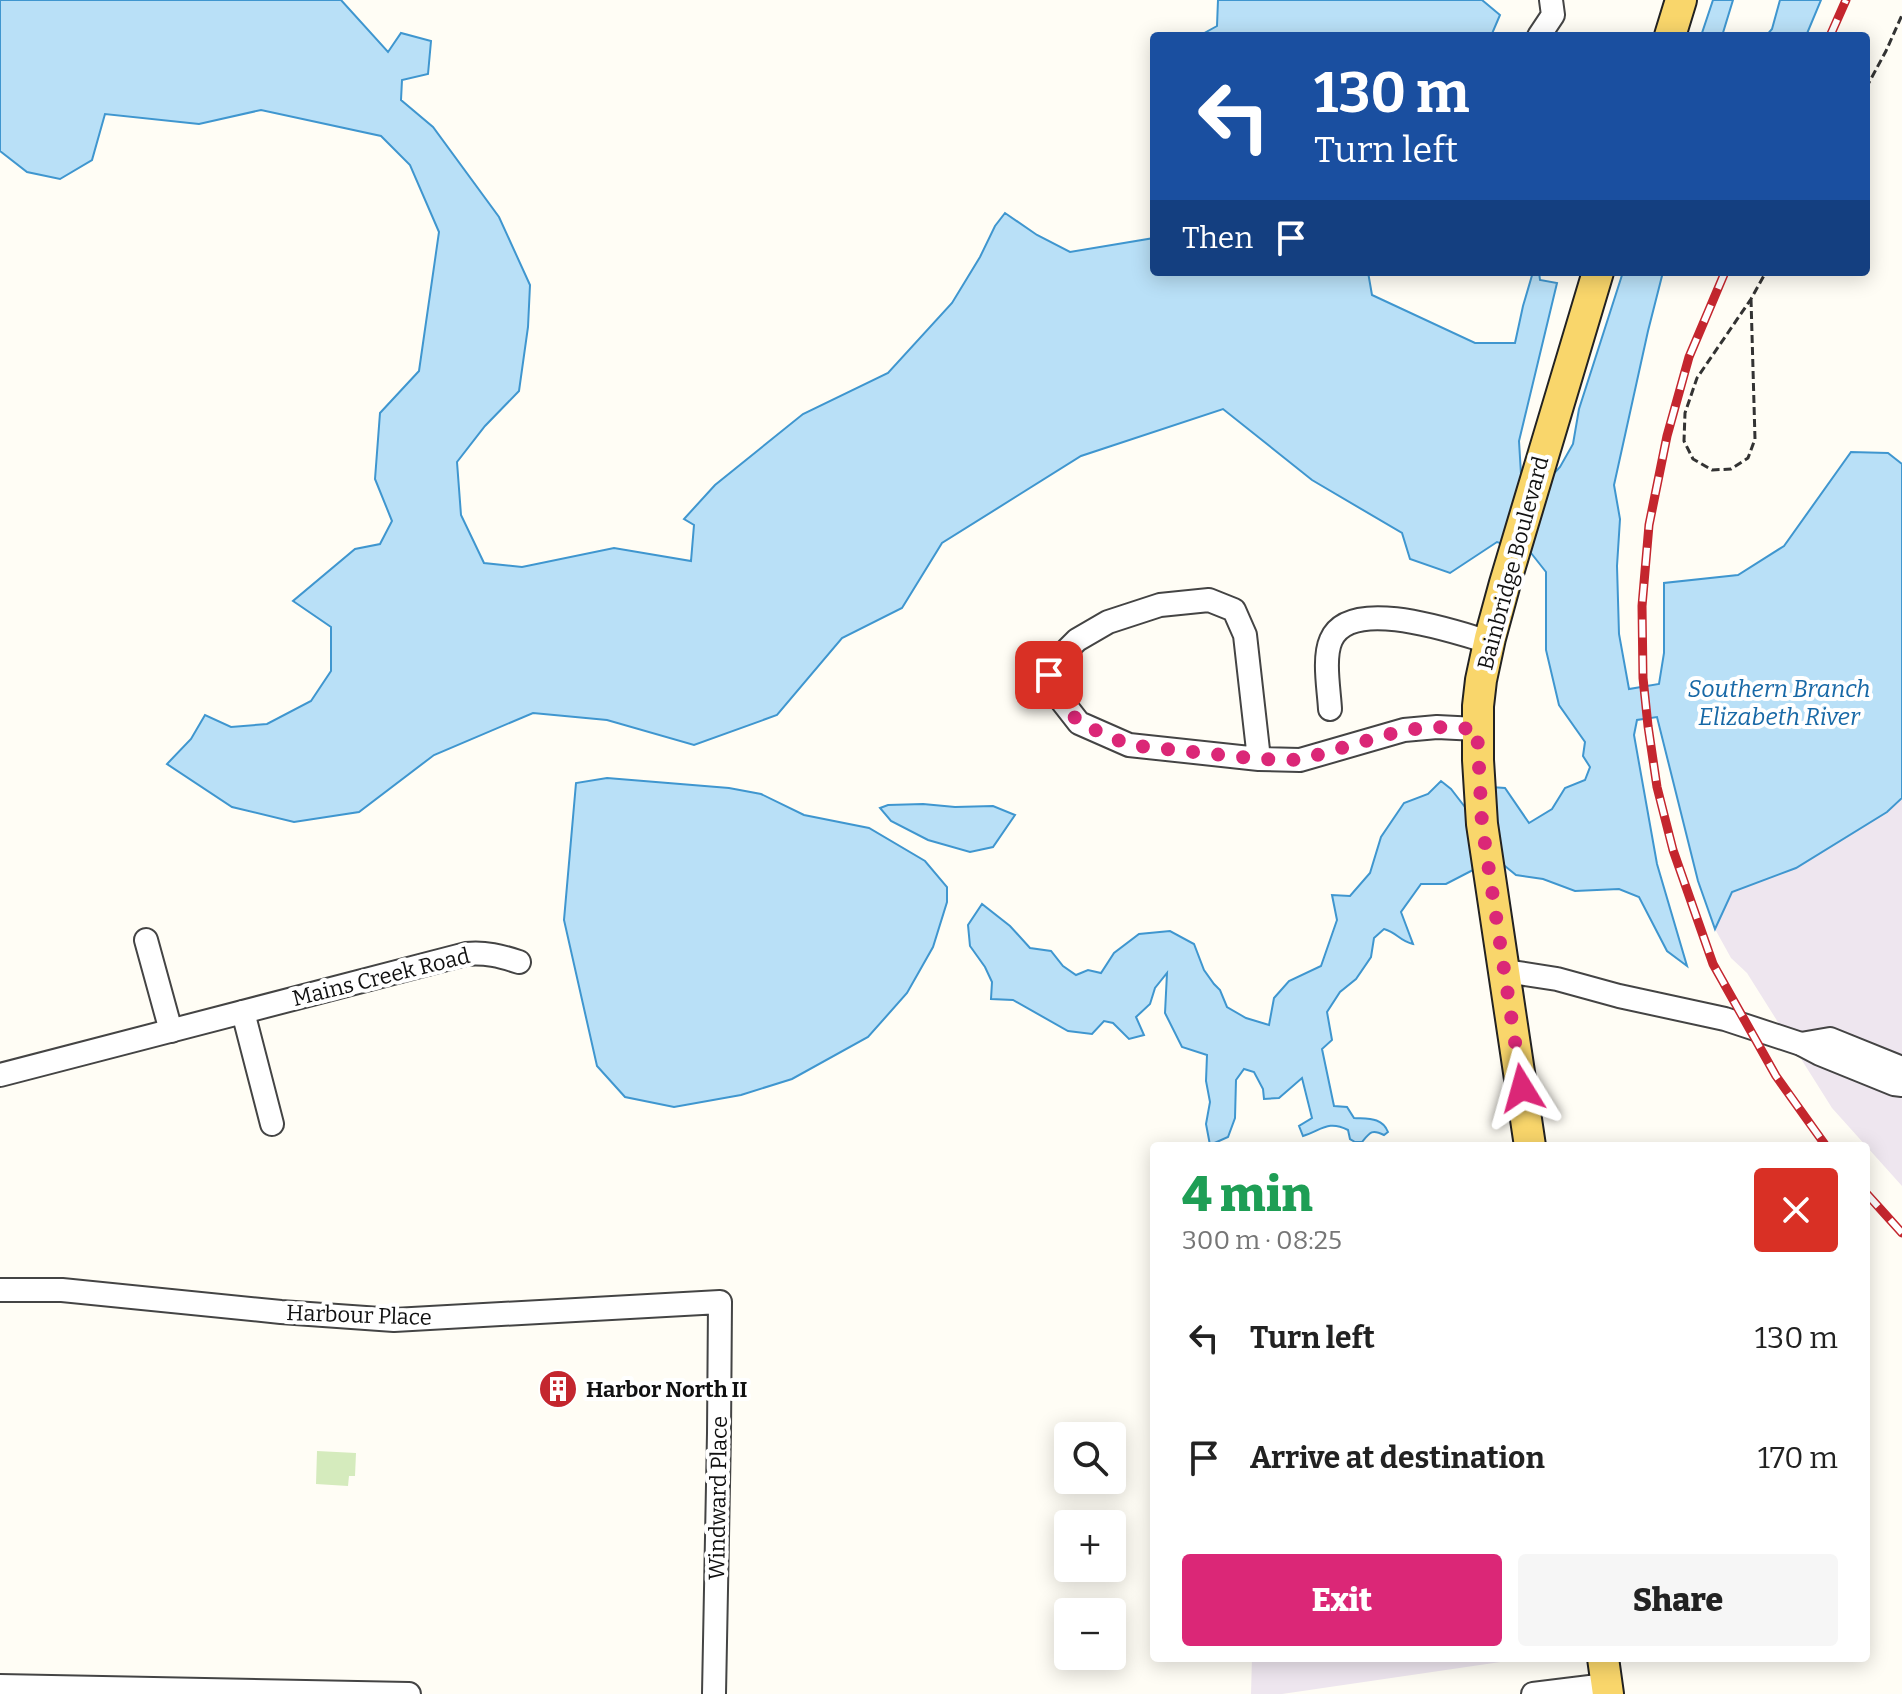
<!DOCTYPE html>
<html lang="en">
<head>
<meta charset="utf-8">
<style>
  body { margin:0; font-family:Bitter,serif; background:#f6f6f6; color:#222; height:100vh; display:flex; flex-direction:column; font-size:30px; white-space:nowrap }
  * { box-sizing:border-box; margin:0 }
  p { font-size:26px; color:#767676 }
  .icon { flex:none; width:44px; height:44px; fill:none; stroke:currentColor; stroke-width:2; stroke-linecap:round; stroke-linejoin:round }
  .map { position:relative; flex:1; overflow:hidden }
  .panel { position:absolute; left:1150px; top:1142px; width:720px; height:520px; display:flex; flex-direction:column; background:#fff; border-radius:8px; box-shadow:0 4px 20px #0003 }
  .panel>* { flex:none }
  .banner { position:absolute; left:1150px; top:32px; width:720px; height:244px; border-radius:8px; box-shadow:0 4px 20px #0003; background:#1a4fa0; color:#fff; overflow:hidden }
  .buttons { position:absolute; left:1054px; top:1422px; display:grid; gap:16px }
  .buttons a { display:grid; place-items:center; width:72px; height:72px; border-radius:8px; background:#fff; box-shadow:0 4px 20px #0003; font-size:40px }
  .pin { position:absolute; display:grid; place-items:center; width:68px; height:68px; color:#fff; margin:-34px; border-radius:16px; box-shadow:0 4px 12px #0006 }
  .me { position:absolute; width:88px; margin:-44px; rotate:352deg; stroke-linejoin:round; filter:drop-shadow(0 0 6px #0008) }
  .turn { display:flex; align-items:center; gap:28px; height:168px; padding:0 32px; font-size:36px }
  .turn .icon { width:104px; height:104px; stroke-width:2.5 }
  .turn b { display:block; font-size:56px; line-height:68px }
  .then { display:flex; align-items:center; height:76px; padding:0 32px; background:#0003; gap:16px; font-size:30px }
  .round { display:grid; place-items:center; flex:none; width:84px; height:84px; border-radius:8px; background:#f6f6f6 }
  .head { display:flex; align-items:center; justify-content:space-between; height:136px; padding:0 32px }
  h1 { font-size:48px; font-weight:800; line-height:60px; color:#1e9e55 }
  .button { display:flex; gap:16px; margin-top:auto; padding:16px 32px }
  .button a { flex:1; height:92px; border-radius:8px; background:#db2777; color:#fff; font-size:32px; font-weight:800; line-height:92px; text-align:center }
  .button a+a { background:#f6f6f6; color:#222 }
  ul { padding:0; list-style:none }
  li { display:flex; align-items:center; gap:24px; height:120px; padding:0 32px }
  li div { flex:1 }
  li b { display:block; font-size:30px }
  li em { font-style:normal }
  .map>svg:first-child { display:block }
  .industrial { fill:#eee6ef }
  .green { fill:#d5ebbd }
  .water { fill:#b9e0f7; stroke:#3f96cf; stroke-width:2 }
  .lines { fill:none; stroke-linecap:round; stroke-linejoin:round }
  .minor-casing { stroke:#444; stroke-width:26 }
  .major-casing { stroke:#222; stroke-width:34 }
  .path { stroke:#333; stroke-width:3; stroke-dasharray:8 4; stroke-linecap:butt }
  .minor { stroke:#fff; stroke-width:22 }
  .major { stroke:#f9d66b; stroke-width:30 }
  .rail-casing { stroke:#c4262e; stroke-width:9 }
  .rail { stroke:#fff; stroke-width:6; stroke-dasharray:18; stroke-linecap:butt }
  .route { stroke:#db2777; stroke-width:14; stroke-dasharray:0 25.2 }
  .labels { text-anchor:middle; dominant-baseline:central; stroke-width:8; stroke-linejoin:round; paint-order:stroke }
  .street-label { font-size:22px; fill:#111; stroke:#fff }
  .poi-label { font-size:22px; font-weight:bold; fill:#111; stroke:#fff; text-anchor:start }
  .water-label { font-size:24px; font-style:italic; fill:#1768a6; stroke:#fff }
</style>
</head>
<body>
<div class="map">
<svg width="1902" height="1694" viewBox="0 0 1902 1694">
  <rect width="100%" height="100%" fill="#fffdf5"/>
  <g class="industrial">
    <polygon points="1902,798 1902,1186 1832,1108 1747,973 1731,958 1715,929 1732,892 1796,868 1887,812"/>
    <polygon points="1252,1658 1528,1658 1282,1694 1251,1694"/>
  </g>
  <polygon class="green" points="317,1451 356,1453 355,1476 349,1476 348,1486 316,1484"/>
  <g class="water">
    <path d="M0,0H341L388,52L401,33L431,41L428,74L402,80L401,100L433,127L499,217L530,285L528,327L519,391L485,426L457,462L461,515L484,563L522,567L614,548L691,561L694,525L684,519L715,485L803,414L888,373L952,303L980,257L995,226L1005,213L1037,235L1070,252L1154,238V272H1368L1372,295L1475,343H1515L1523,306L1533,272H1539L1540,280L1557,283L1519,441L1521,474L1546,482L1560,467L1573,444L1579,409L1623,272H1663L1648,331L1614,485L1620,519L1617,566L1619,634L1629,689L1659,684L1664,653V583L1738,575L1784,546L1851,452L1888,453L1902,464V798L1887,812L1796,868L1732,892L1715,929L1698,881L1657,717L1637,720L1634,735L1657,864L1687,966L1667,951L1639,897L1619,889L1575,891L1543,879L1516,875L1500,862L1471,871L1446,884H1421L1401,912L1413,944C1399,941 1398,933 1384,929L1374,938L1371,957L1356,979L1340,992L1327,1012L1332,1040L1322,1049L1334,1106L1347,1107L1354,1118C1368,1119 1382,1117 1388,1132L1384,1135C1372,1129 1370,1132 1362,1142H1355L1350,1139L1348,1130C1328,1120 1322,1130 1303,1136L1299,1126L1312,1118L1302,1078L1279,1098L1264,1099L1263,1089L1254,1072L1244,1069L1236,1080L1235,1118L1228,1137L1210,1145L1206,1124L1210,1102L1206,1081L1207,1055L1182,1047L1165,1013L1167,973L1155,988L1150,1004L1136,1017L1144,1035L1129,1039L1113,1023L1104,1021L1092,1034L1068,1031L1013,1000L991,999L992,982L985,967L970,946L968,925L982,904L1010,926L1030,948L1051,951L1063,966L1076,975L1088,970L1101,973L1114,953L1139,934L1170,931L1194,944L1204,970L1214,984L1220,990L1227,1007L1246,1018L1269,1025L1274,998L1289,981L1321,966L1337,920L1332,895L1350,896L1370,873L1381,837L1404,803L1428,794L1441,781L1451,789L1468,811L1476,786L1505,788L1529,823L1552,809L1565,788L1585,780L1590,767L1583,756L1585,742L1559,705L1546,650V572L1531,553L1497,542L1450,573L1410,559L1402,533L1312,480L1223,409L1081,456L942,543L902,608L842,638L777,715L694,745L607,720L533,713L434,755L359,812L294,822L232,807L167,764L191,739L205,715L231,727L267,724L311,701L331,671V627L293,601L355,549L380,544L392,521L375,479L380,413L419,371L439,232L410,165L381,136L261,110L199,124L105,114L92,160L60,179L27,172L0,151Z"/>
    <polygon points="1218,0 1482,0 1500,15 1491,36 1199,36 1217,26"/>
    <polygon points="1713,0 1733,0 1722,36 1701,36"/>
    <polygon points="1780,0 1821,0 1806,36 1766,36 1772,29"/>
    <polygon points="607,778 729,788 761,794 804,815 869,828 925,861 947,887 947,902 933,947 907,993 868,1037 792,1079 741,1095 674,1107 625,1097 597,1066 564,920 576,783"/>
    <polygon points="923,804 955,807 993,806 1015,815 993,847 970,852 928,840 891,821 880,808 888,805"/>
  </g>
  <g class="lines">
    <g class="minor-casing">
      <g id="minor">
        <polyline points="1539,36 1553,15 1551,0"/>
        <path d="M1330,709C1329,690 1323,658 1331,640C1350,595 1455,632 1489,642"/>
        <polyline points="1259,759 1245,635 1234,610 1209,600 1160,605 1108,622 1077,640 1063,654 1049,675 1054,691 1079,723 1129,745 1259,759 1300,760 1404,730 1437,727 1477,729"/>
        <polyline points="146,940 171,1031"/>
        <polyline points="1505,971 1557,979 1619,996 1725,1019 1801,1044 1820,1054 1894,1084 1902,1085"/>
        <polyline points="243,1012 272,1124"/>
        <polyline points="1801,1044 1830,1039 1902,1068"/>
        <path d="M0,1075L466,954C485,952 501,956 519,962"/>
        <polyline points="0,1290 62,1290 281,1312 394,1320 720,1302 719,1433 714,1694"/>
        <polyline points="0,1686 409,1694"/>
        <polyline points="1533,1694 1606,1685"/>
      </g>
    </g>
    <g class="major-casing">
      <g id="major">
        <polyline points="1670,36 1681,0"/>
        <polyline points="1530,1146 1482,824 1478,760 1478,706 1481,680 1490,638 1505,583 1598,272"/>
        <polyline points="1603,1658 1608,1694"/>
      </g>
    </g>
    <g class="path">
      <polyline points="1866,88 1886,51 1902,15"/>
      <polyline points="1751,299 1755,439 1748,458 1731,469 1712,470 1693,459 1684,441 1685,413 1697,378 1751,299 1766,272"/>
    </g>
    <use href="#minor" class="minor"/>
    <use href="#major" class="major"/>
    <g class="rail-casing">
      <g id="rail">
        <polyline points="1830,36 1846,0"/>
        <polyline points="1725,272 1689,357 1667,436 1649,525 1642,606 1643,678 1648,726 1657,787 1673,850 1713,964 1776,1076 1826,1146"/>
        <polyline points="1866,1193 1902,1233"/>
      </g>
    </g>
    <use href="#rail" class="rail"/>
  </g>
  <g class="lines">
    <polyline class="route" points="1049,675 1054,691 1079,723 1129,745 1259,759 1300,760 1404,730 1437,727 1477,729 1482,824 1522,1088"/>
  </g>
  <defs>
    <g id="building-disc" transform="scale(2)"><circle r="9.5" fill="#c4262e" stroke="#fff"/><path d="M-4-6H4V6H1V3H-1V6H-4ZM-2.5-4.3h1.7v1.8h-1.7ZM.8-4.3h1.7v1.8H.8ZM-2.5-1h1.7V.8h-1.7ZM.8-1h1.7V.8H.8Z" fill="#fff"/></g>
  </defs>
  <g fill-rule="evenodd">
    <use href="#building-disc" x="558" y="1389"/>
  </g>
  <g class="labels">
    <g class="street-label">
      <text transform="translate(1513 563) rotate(-75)">Bainbridge Boulevard</text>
      <text transform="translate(381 977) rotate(-14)">Mains Creek Road</text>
      <text transform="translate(359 1315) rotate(2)">Harbour Place</text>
      <text transform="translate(718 1498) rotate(-89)">Windward Place</text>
    </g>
    <g class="poi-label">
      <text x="586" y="1389">Harbor North II</text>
    </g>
    <g class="water-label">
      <text x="1779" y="689">Southern Branch<tspan x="1779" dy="28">Elizabeth River</tspan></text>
    </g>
  </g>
</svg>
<div class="buttons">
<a><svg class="icon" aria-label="search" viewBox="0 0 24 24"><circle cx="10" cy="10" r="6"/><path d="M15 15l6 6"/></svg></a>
<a>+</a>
<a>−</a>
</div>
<div class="pin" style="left:1049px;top:675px;background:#d93025"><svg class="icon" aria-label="arrive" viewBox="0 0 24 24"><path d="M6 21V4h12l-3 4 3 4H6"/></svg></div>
<svg class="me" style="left:1522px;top:1088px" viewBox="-20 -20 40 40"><path d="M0-17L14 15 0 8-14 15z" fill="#db2777" stroke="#fff" stroke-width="4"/></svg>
<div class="banner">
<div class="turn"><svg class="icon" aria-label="left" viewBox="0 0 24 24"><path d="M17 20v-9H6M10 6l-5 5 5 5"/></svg><div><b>130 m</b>Turn left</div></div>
<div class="then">Then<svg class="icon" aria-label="arrive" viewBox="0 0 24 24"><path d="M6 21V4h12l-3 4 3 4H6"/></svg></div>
</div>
<section class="panel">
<div class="head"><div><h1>4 min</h1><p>300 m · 08:25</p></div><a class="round" style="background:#d93025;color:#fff"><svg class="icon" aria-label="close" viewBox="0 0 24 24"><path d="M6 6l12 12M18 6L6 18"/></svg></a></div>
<ul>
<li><svg class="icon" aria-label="left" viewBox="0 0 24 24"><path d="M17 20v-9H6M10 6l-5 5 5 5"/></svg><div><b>Turn left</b></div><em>130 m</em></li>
<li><svg class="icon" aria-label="arrive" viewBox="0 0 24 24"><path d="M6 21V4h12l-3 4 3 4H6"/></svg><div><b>Arrive at destination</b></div><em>170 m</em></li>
</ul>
<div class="button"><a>Exit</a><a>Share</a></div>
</section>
</div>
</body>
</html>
